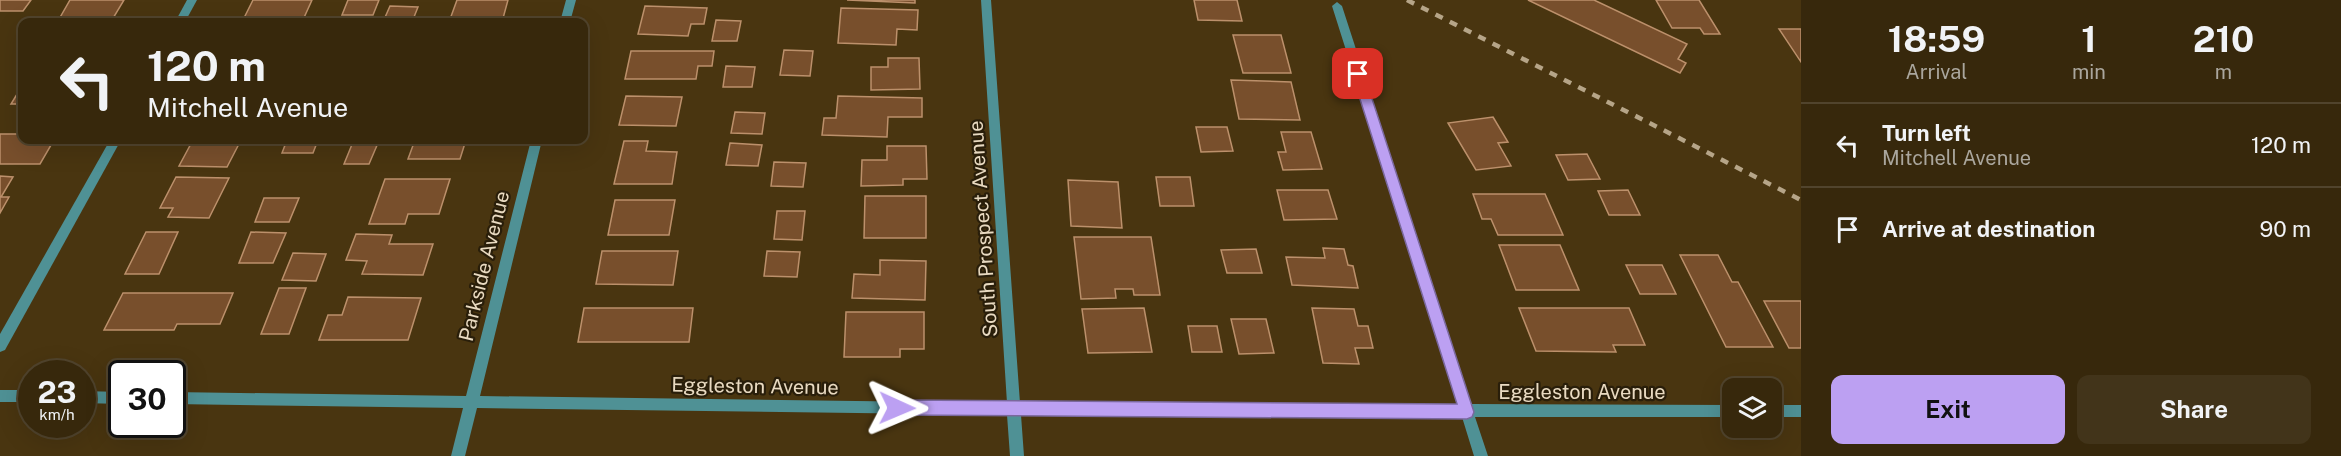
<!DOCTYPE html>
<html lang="en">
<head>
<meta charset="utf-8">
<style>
  body { margin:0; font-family:"Public Sans",sans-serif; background:#42341a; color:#f1f3f6; height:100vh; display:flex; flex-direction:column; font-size:22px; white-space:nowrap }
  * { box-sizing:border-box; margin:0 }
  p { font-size:20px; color:#aaa69d }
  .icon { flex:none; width:33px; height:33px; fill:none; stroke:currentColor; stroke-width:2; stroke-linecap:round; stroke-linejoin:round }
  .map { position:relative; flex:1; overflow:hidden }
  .drawer { display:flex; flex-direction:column; background:#37280c; width:540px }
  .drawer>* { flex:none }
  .hud { position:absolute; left:18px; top:18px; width:570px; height:126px; border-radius:12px; box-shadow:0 6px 24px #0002,0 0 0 2px #51442d; background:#37280c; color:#f1f3f6; overflow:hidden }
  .tools { position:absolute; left:1722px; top:378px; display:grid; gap:12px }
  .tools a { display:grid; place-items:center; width:60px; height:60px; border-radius:12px; background:#37280c; box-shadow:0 6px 24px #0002,0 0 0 2px #51442d; font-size:30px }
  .speed { position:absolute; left:18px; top:360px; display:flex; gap:12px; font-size:30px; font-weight:700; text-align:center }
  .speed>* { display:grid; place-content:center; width:78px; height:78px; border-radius:50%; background:#37280c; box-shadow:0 6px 24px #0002,0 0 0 2px #51442d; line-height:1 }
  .speed small { font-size:15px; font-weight:400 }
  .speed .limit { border:3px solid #111; border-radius:9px; background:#fff; color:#111 }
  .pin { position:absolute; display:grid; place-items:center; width:51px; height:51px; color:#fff; margin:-26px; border-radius:12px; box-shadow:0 3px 9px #0006 }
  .me { position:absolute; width:66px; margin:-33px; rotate:91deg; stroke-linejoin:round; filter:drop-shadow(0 0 4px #0008) }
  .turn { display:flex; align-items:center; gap:21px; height:126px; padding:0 30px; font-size:27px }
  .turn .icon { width:78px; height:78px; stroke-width:2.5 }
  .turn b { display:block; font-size:42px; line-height:51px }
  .eta { display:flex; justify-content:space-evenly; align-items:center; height:102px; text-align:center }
  .eta b { font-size:36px; font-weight:700; line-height:42px }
  .cta { display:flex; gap:12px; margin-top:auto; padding:12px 30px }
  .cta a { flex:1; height:69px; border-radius:12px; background:#bca0f2; color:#111; font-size:24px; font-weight:700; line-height:69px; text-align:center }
  .cta a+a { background:#42341a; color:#f1f3f6 }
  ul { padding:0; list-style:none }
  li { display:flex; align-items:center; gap:18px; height:84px; padding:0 30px; border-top:2px solid #51442d }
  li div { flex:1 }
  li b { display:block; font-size:22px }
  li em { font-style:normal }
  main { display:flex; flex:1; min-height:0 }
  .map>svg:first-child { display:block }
  .building { fill:#784f2c; stroke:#bc906b; stroke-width:1.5 }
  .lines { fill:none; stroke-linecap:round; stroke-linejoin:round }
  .street { fill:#4f9195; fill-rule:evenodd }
  .rail { stroke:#b6a588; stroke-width:4.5; stroke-dasharray:8 8; stroke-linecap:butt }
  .route { fill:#bca0f2; stroke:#7a689d; stroke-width:1.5 }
  .labels { text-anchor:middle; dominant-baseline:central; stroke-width:4.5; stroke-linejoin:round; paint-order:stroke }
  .street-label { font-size:20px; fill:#e9dac1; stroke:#291e0a }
</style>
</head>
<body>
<main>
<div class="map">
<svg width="1801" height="456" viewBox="0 0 1801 456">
  <rect width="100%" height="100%" fill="#493510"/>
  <g class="building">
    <polygon points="0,0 31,0 23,11 0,11"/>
    <polygon points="70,0 124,0 112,20 58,21"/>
    <polygon points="253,0 312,0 302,22 242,22"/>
    <polygon points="348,0 379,0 373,15 342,15"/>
    <polygon points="457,0 508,0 502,22 449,22"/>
    <polygon points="847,0 915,0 915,3"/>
    <polygon points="1194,0 1237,0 1242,21 1198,20"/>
    <polygon points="1528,0 1594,0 1687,44 1678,59 1686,63 1680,73"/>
    <polygon points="1656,0 1699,0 1720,34 1704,34 1700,28 1672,28"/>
    <polygon points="390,6 418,7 412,22 383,22"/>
    <polygon points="645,6 707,8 704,24 691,24 688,36 638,34"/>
    <polygon points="841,8 918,10 917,30 897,29 896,45 838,43"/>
    <polygon points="716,20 741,21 737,41 712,41"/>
    <polygon points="1779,29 1801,29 1801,62"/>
    <polygon points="1233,35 1281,35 1291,73 1243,73"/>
    <polygon points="784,50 813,51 810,76 780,75"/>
    <polygon points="631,51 714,51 712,66 698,66 696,79 625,79"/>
    <polygon points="888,58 919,58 920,89 871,90 871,67 888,67"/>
    <polygon points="726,66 755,67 752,87 723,87"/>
    <polygon points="1231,80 1291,82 1300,120 1239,119"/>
    <polygon points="22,86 22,104 11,104"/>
    <polygon points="626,96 682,97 676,126 619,125"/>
    <polygon points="838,96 922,98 922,117 888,117 887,137 822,135 824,118 836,118"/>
    <polygon points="735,112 765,113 762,134 731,133"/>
    <polygon points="1493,117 1508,142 1498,143 1511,166 1476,170 1448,123"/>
    <polygon points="1196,127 1227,127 1233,151 1201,152"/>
    <polygon points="1281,132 1311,132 1322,169 1283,170 1278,152 1286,152"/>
    <polygon points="0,134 22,134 22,140 54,140 40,164 0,164"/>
    <polygon points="193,140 241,140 227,167 179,166"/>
    <polygon points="287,140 318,140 313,153 282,153"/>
    <polygon points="415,140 466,140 460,159 408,159"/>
    <polygon points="624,141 648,141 646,151 677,152 672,184 614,184"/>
    <polygon points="353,142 378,143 369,164 344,164"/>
    <polygon points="730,143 762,145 758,166 726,165"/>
    <polygon points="887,146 926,146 927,179 903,179 903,185 861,186 862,160 887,160"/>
    <polygon points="1587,154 1600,179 1568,180 1556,155"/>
    <polygon points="774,162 806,163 803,187 771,186"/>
    <polygon points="0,176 13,177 1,197 9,197 0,213"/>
    <polygon points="176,177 229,178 209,218 168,217 173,208 160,208"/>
    <polygon points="1156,177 1190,177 1194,206 1160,206"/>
    <polygon points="385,179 450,179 439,214 408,214 405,224 369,224"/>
    <polygon points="1068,180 1118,182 1122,228 1071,226"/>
    <polygon points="1277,190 1328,190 1337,219 1284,220"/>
    <polygon points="1628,190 1640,215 1609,215 1598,191"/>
    <polygon points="1473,194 1545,194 1563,235 1498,235 1491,219 1482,219"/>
    <polygon points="865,196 926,196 926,238 864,238"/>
    <polygon points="264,198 299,198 289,222 255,222"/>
    <polygon points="615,200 675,200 669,235 608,235"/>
    <polygon points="777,211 805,211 802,240 774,239"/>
    <polygon points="146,232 178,232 159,274 125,274"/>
    <polygon points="251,232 286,233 273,263 239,263"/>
    <polygon points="356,234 392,235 389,244 433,244 423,275 362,274 367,261 346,260"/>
    <polygon points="1074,237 1151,237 1160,295 1134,295 1133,289 1115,289 1116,298 1081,299"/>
    <polygon points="1499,245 1560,245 1579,290 1516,290"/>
    <polygon points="1323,248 1344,249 1348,265 1353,266 1358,288 1292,285 1286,257 1325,258"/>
    <polygon points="1256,249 1262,273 1227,273 1221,250"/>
    <polygon points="602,251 678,251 673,285 596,284"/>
    <polygon points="767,251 800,252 797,277 764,276"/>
    <polygon points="293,253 326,254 316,281 282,280"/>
    <polygon points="1680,255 1718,255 1732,282 1738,282 1773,347 1726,347"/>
    <polygon points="880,260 926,261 925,300 852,298 854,274 880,275"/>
    <polygon points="1626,265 1662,265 1676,294 1640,294"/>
    <polygon points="279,288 306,288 289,334 261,334"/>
    <polygon points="123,293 233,293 220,324 177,324 174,330 104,330"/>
    <polygon points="348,297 421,298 408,340 319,340 328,315 342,315"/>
    <polygon points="1764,301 1801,301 1801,348 1789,348"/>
    <polygon points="584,308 693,308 689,342 578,342"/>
    <polygon points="1144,308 1152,352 1088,353 1082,309"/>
    <polygon points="1312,308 1354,309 1358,326 1368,326 1373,348 1355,348 1359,364 1323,363"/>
    <polygon points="1519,308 1629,308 1645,345 1613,345 1616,352 1536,351"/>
    <polygon points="846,312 924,312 924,349 900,349 900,357 844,357"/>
    <polygon points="1231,319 1266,319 1274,353 1239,354"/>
    <polygon points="1188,326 1217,326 1222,352 1192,352"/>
  </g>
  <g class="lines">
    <g class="street">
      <polygon points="187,0 197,0 185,22 175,22"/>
      <polygon points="566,0 576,0 570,22 560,22"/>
      <polygon points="981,0 991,0 1020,403 1458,404 1332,6 1337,2 1342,6 1471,404 1732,405 1732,417 1475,417 1488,456 1474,456 1462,417 1021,415 1024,456 1010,456 1007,415 477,408 465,456 451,456 463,408 172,404 172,392 466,396 531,140 542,140 480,396 1007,403"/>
      <polygon points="110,140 121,140 5,350 0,352 0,334"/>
      <rect x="0" y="390" width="32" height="12"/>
      <polygon points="82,391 122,392 122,404 82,403"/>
      <rect x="1772" y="405" width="29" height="12"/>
    </g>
    <polyline class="rail" points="1407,0 1801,200"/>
  </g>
  <polygon class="route" points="1358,69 1364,74 1474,412 1472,417 1467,419 897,415 891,413 889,408 891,402 897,400 1457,404 1352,74"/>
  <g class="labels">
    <g class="street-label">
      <text transform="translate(983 229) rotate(-94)">South Prospect Avenue</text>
      <text transform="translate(484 266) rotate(-76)">Parkside Avenue</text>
      <text transform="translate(755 386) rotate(1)">Eggleston Avenue</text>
      <text x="1582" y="392">Eggleston Avenue</text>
    </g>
  </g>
</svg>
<div class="tools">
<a><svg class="icon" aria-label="layers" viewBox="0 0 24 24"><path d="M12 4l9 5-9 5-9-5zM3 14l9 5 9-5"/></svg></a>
</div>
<div class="speed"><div>23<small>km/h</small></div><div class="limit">30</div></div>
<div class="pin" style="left:1358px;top:74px;background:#d93025"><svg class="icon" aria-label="arrive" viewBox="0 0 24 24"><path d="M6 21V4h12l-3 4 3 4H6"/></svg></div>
<svg class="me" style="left:897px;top:408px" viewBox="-20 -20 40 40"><path d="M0-17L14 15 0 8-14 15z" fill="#bca0f2" stroke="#fff" stroke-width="4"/></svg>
<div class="hud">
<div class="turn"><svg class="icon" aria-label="left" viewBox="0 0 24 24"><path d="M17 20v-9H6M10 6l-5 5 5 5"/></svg><div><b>120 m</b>Mitchell Avenue</div></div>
</div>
</div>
<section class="drawer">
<div class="eta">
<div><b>18:59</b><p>Arrival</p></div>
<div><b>1</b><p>min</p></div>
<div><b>210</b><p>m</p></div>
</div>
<ul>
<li><svg class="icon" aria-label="left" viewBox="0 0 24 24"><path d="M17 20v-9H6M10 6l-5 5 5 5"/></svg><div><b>Turn left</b><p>Mitchell Avenue</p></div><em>120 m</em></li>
<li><svg class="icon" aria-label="arrive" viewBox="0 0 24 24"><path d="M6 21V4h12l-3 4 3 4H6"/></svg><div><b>Arrive at destination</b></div><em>90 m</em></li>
</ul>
<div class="cta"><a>Exit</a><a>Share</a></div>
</section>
</main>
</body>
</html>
